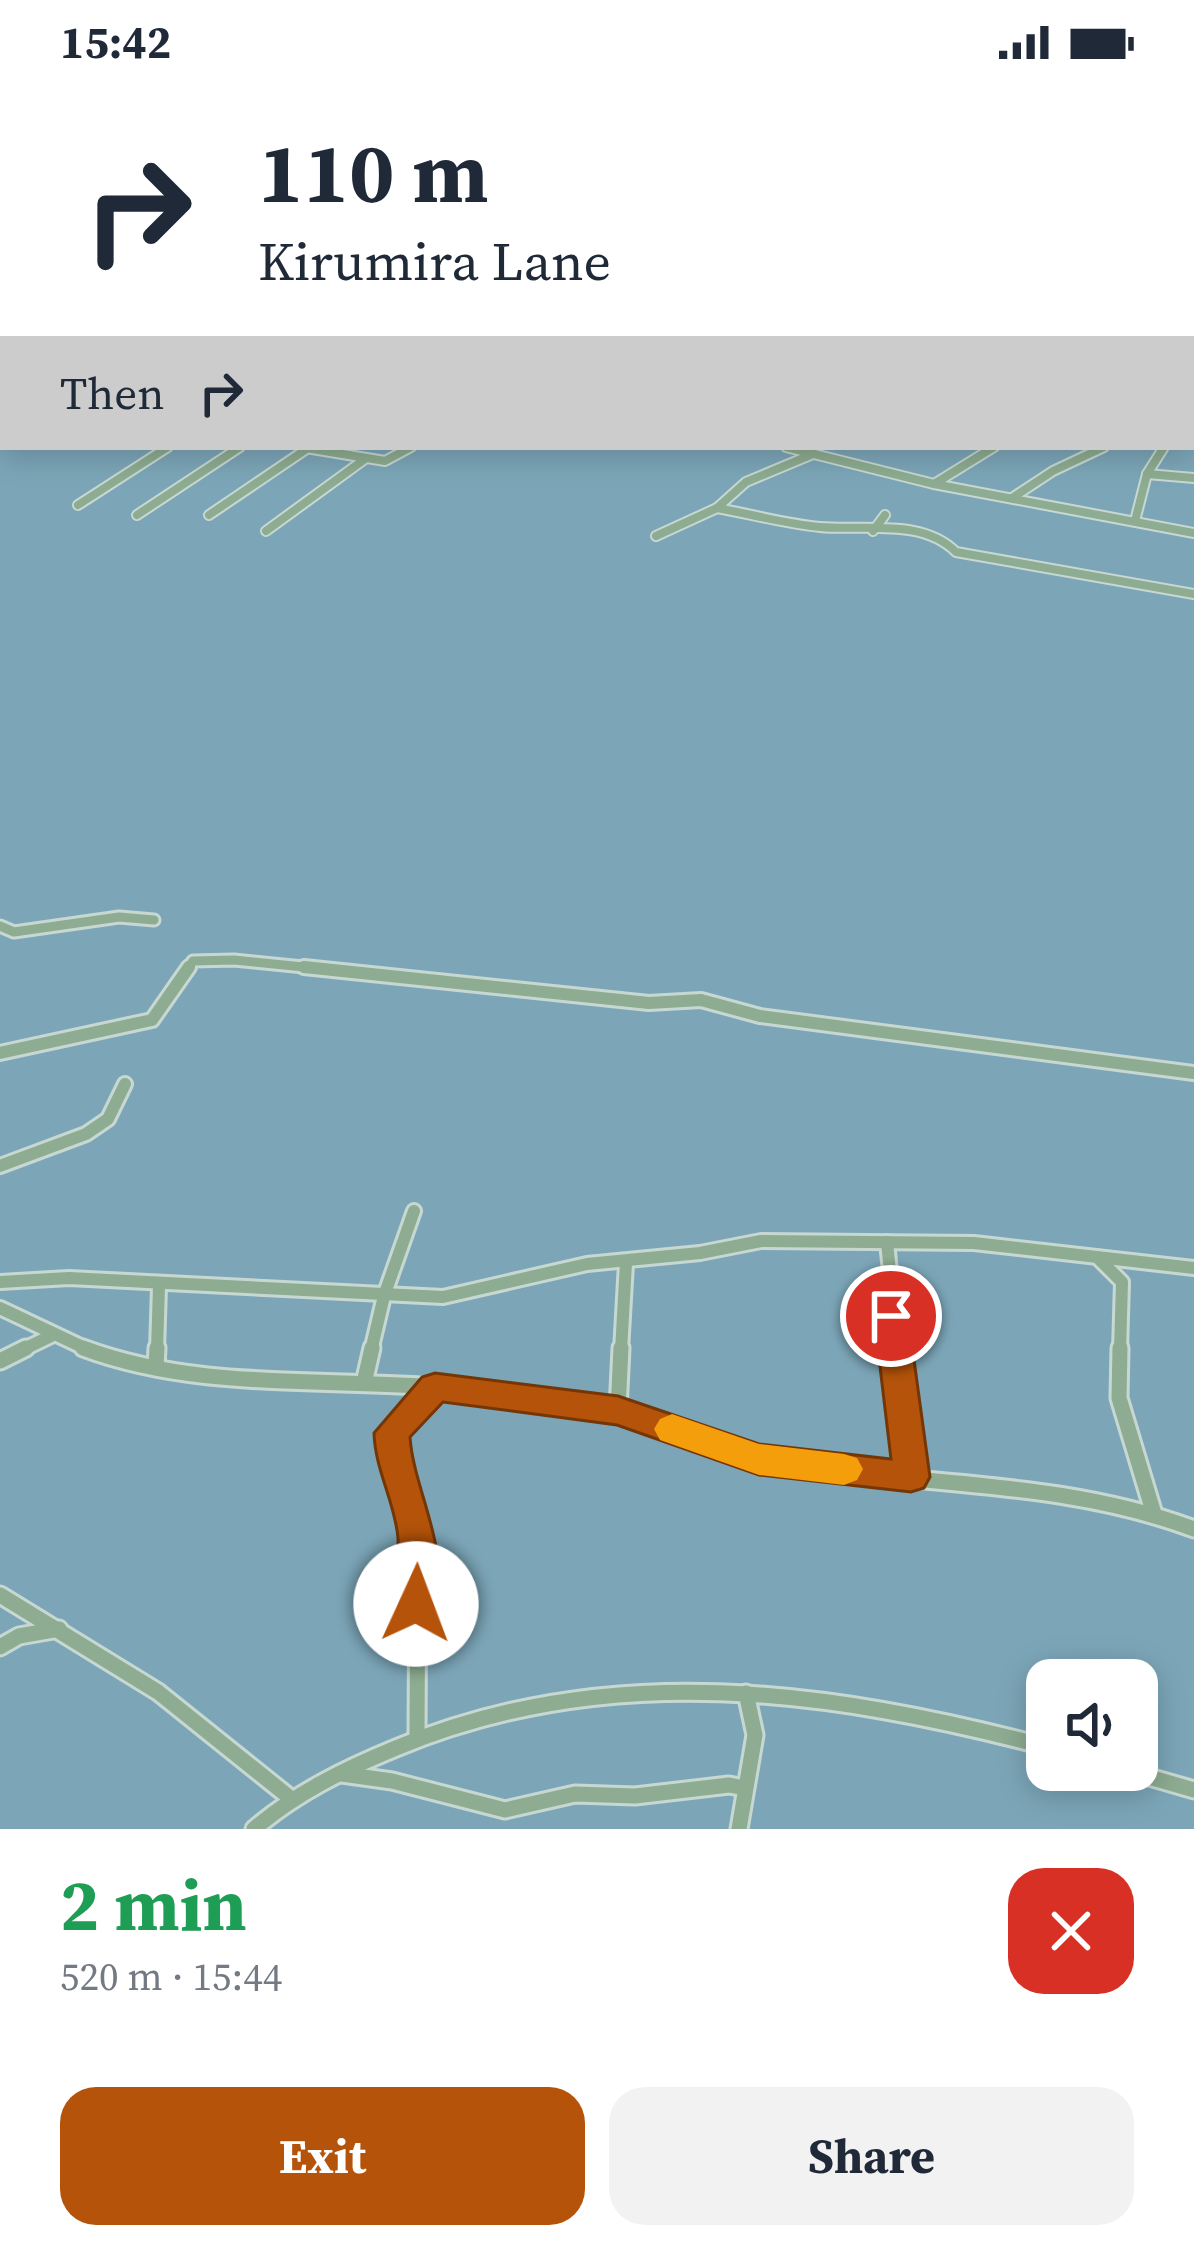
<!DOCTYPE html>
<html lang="en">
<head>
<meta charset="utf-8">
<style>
  body { margin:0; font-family:"Source Serif 4",serif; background:#f2f2f3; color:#1f2937; height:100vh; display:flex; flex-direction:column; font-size:45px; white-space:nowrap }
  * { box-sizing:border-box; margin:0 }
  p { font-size:39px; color:#747a83 }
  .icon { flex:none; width:66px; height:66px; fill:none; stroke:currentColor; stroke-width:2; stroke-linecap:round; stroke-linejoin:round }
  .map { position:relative; height:1745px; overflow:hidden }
  .side { display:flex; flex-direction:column; background:#fff; flex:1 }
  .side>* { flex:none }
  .hud { position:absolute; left:0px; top:0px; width:1194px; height:366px; box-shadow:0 6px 30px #0003; background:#fff; color:#1f2937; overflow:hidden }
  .controls { position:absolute; left:1026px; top:1575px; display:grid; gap:24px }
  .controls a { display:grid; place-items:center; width:132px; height:132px; border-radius:24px; background:#fff; box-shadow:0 6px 30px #0003; font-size:60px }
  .pin { position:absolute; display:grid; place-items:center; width:102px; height:102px; color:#fff; margin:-51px; border:6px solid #fff; border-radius:50%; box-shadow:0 3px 12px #0007 }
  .me { position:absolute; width:132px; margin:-66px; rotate:2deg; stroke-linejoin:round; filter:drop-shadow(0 0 9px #0008) }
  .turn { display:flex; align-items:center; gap:42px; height:252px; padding:0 60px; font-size:54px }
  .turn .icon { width:156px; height:156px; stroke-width:2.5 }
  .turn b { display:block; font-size:84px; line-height:102px }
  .then { display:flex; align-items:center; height:114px; padding:0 60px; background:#0003; gap:24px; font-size:45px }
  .round { display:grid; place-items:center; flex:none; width:126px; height:126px; border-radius:36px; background:#f2f2f3 }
  .headline { display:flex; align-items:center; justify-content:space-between; height:204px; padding:0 60px }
  h1 { font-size:72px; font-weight:700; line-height:90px; color:#1e9e55 }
  .button { display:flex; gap:24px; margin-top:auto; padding:24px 60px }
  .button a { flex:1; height:138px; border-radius:36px; background:#b45309; color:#fff; font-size:48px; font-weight:700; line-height:138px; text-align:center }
  .button a+a { background:#f2f2f3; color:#1f2937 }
  .status { display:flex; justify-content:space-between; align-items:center; height:84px; padding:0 60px; background:#fff; direction:ltr }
  .status svg { height:33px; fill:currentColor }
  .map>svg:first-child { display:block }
  .water { fill:#7ca6b8; fill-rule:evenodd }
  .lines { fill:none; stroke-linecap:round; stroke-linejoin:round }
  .minor-far5-casing { stroke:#c7d8d3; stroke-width:8 }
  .minor-far4-casing { stroke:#c7d8d3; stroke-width:9 }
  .minor-far3-casing { stroke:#c7d8d3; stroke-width:12 }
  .minor-far2-casing { stroke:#c7d8d3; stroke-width:15 }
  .minor-far1-casing { stroke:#c7d8d3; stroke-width:18 }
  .minor-casing { stroke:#c7d8d3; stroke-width:21 }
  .minor-far5 { stroke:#8dac91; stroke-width:4.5 }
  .minor-far4 { stroke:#8dac91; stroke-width:6 }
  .minor-far3 { stroke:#8dac91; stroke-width:8 }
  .minor-far2 { stroke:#8dac91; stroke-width:9 }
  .minor-far1 { stroke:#8dac91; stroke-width:12 }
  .minor { stroke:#8dac91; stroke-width:15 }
  .route { fill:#b45309; stroke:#753606; stroke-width:3 }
  .slow { fill:#f59e0b }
</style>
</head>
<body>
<div class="status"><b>15:42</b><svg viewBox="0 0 49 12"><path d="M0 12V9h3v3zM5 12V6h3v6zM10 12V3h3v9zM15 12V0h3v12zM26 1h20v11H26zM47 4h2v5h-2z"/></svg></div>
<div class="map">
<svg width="1194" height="1745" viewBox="0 0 1194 1745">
  <rect width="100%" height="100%" fill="#e9fcf6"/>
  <path class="water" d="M0,0H1194V1745H0ZM3,3H1191V363H3ZM1047,1596H1137V1686H1047Z"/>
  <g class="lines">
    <g class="minor-far5-casing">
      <g id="minor-far5">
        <polyline points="638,0 657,3"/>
        <polyline points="893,0 906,0"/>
        <polyline points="924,0 949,3"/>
        <polyline points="1130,0 1147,3"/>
        <polyline points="557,2 562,3"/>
        <polyline points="830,3 841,0"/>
        <polyline points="970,3 979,0"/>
      </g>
    </g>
    <g class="minor-far4-casing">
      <polyline id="minor-far4" points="1191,274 1194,278"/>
    </g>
    <g class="minor-far3-casing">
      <g id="minor-far3">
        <polyline points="786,363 934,400 1194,449"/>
        <polyline points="306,364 385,377 411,363"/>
        <path d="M813,370L746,398L717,424C751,430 786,440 820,443C865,447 922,434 956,468L1194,510"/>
        <polyline points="1147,390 1194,394"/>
        <polyline points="934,400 994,363"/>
        <polyline points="1012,414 1053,387 1104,363"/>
        <polyline points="78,421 168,363"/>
        <polyline points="137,431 240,363"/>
        <polyline points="209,431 308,364"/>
        <polyline points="1135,437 1147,390 1164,363"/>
        <polyline points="266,447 365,375"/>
        <polyline points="873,447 885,431"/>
        <polyline points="656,452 717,424"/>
      </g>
    </g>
    <g class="minor-far2-casing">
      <g id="minor-far2">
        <polyline points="0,842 14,848 119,833 154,836"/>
        <polyline points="187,886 193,877 234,876 333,886"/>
      </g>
    </g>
    <g class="minor-far1-casing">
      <g id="minor-far1">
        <polyline points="304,883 649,919 701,916 760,932 1194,989"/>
        <polyline points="0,969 152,936 189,883"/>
        <polyline points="0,1082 86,1050 108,1035 125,1000"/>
        <polyline points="887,1158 898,1267"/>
        <polyline points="1097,1173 1122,1198 1120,1267"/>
        <polyline points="0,1198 69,1194 443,1213 587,1180 700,1169 761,1157 974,1159 1194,1184"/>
        <polyline points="0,1224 91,1267"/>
        <polyline points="20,1267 51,1252"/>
        <polyline points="157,1267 159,1202"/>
        <polyline points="371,1267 384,1212 414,1127"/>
        <polyline points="621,1267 626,1179"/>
      </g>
    </g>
    <g class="minor-casing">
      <g id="minor">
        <path d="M83,1264C195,1306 318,1294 435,1303C494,1307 558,1312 616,1326C666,1337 713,1366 763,1376C906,1403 1056,1393 1194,1445"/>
        <polyline points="898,1264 911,1393"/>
        <polyline points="1120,1264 1119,1314 1154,1430"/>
        <polyline points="0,1277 26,1264"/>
        <polyline points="156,1283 157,1264"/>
        <polyline points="364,1299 372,1264"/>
        <polyline points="618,1326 621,1264"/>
        <polyline points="0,1511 158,1608 289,1713"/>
        <polyline points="0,1563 19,1552 59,1545"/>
        <polyline points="417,1650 418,1459 391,1363 392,1349 435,1303"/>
        <polyline points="1125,1686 1194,1706"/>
        <polyline points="342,1690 392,1697 505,1726 575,1710 635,1712 729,1701 745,1704"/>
        <path d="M254,1745C296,1709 345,1685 396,1664C609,1575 830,1606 1047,1663"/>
        <polyline points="739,1745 755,1651 746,1609"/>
      </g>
    </g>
    <use href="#minor-far5" class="minor-far5"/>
    <use href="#minor-far4" class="minor-far4"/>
    <use href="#minor-far3" class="minor-far3"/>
    <use href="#minor-far2" class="minor-far2"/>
    <use href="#minor-far1" class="minor-far1"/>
    <use href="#minor" class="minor"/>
  </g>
  <path class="route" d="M891,1219L903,1223L908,1232L930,1393L924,1404L911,1408L759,1391L617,1341L443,1318L410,1353C414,1411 457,1474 430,1532L416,1538L402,1532C391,1508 399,1480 398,1454C395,1418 375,1386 374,1349L422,1293L435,1289L618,1312L759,1360L891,1375L874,1232L879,1223Z"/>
  <polygon class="slow" points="672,1330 759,1360 844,1370 857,1374 863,1385 857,1396 844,1401 759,1391 660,1356 654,1345 660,1335"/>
</svg>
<div class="controls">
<a><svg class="icon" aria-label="sound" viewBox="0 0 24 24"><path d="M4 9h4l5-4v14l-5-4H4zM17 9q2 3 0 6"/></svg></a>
</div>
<div class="pin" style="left:891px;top:1232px;background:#d93025"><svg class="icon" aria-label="arrive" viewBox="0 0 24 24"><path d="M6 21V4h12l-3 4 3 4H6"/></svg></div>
<svg class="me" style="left:416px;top:1520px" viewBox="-20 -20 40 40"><circle r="19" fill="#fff"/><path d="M0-13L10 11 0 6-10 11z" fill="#b45309"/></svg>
<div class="hud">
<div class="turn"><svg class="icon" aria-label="right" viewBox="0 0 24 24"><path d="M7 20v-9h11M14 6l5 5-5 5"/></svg><div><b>110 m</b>Kirumira Lane</div></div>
<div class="then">Then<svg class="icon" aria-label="right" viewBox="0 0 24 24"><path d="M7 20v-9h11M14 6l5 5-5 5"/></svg></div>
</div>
</div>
<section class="side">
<div class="headline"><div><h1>2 min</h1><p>520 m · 15:44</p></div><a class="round" style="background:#d93025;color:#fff"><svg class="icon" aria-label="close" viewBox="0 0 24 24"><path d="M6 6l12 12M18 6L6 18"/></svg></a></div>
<div class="button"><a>Exit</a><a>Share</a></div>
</section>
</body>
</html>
